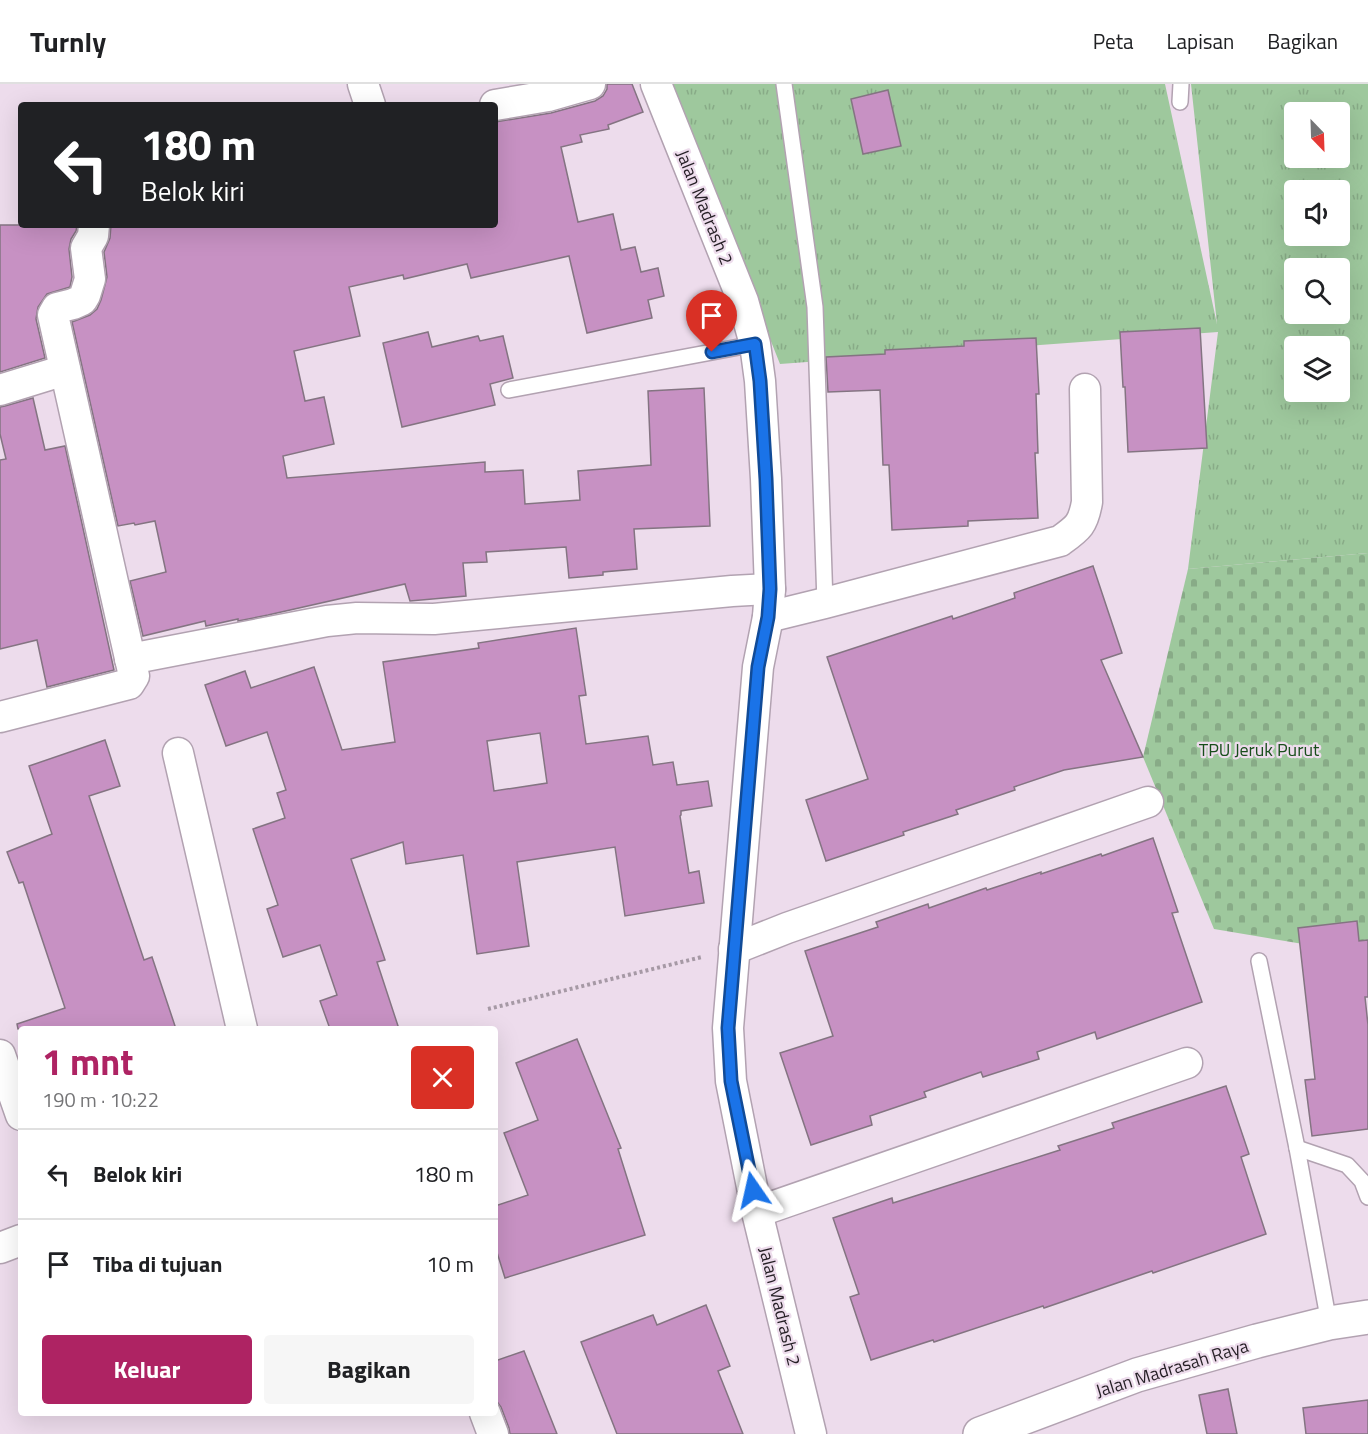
<!DOCTYPE html>
<html lang="id">
<head>
<meta charset="utf-8">
<style>
  body { margin:0; font-family:"Titillium Web",sans-serif; background:#f6f6f6; color:#202124; height:100vh; display:flex; flex-direction:column; font-size:22px; white-space:nowrap }
  * { box-sizing:border-box; margin:0 }
  p { font-size:20px; color:#757577 }
  .icon { flex:none; width:33px; height:33px; fill:none; stroke:currentColor; stroke-width:2; stroke-linecap:round; stroke-linejoin:round }
  .map { position:relative; flex:1; overflow:hidden }
  .panel { position:absolute; left:18px; top:942px; width:480px; height:390px; display:flex; flex-direction:column; background:#fff; border-radius:6px; box-shadow:0 6px 24px #0002 }
  .panel>* { flex:none }
  .guide { position:absolute; left:18px; top:18px; width:480px; height:126px; border-radius:6px; box-shadow:0 6px 24px #0002; background:#202124; color:#fff; overflow:hidden }
  .needle { width:39px; rotate:157deg }
  .tools { position:absolute; left:1284px; top:18px; display:grid; gap:12px }
  .tools a { display:grid; place-items:center; width:66px; height:66px; border-radius:6px; background:#fff; box-shadow:0 6px 24px #0002; font-size:30px }
  .pin { position:absolute; display:grid; place-items:center; width:51px; height:51px; color:#fff; margin:-62px -26px; border-radius:50% 50% 50% 0; rotate:-45deg; box-shadow:0 0 6px #0007 }
  .pin .icon { rotate:45deg }
  .me { position:absolute; width:66px; margin:-33px; rotate:349deg; stroke-linejoin:round; filter:drop-shadow(0 0 4px #0008) }
  .turn { display:flex; align-items:center; gap:21px; height:126px; padding:0 24px; font-size:27px }
  .turn .icon { width:78px; height:78px; stroke-width:2.5 }
  .turn b { display:block; font-size:42px; line-height:51px }
  .round { display:grid; place-items:center; flex:none; width:63px; height:63px; border-radius:6px; background:#f6f6f6 }
  .head { display:flex; align-items:center; justify-content:space-between; height:102px; padding:0 24px }
  h1 { font-size:36px; font-weight:700; line-height:45px; color:#ae2363 }
  .action { display:flex; gap:12px; margin-top:auto; padding:12px 24px }
  .action a { flex:1; height:69px; border-radius:6px; background:#ae2363; color:#fff; font-size:24px; font-weight:700; line-height:69px; text-align:center }
  .action a+a { background:#f6f6f6; color:#202124 }
  ul { padding:0; list-style:none }
  li { display:flex; align-items:center; gap:18px; height:90px; padding:0 24px; border-top:2px solid #e0e0e0 }
  li div { flex:1 }
  li b { display:block; font-size:22px }
  li em { font-style:normal }
  header { display:flex; align-items:center; gap:36px; box-sizing:border-box; height:84px; padding:0 30px; background:#fff; border-bottom:2px solid #e0e0e0 }
  header strong { font-size:28px }
  nav { display:flex; gap:33px; margin-inline-start:auto; font-size:21px }
  .map>svg:first-child { display:block }
  .grass { fill:url(#grass-tufts); fill-rule:evenodd }
  .cemetery { fill:url(#cemetery-stones) }
  .building { fill:#c791c3; stroke:#847482; stroke-width:1.5; fill-rule:evenodd }
  .lines { fill:none; stroke-linecap:round; stroke-linejoin:round }
  .service-casing { stroke:#b2a2b1; stroke-width:18 }
  .minor-casing { stroke:#b2a2b1; stroke-width:33 }
  .tertiary-casing { stroke:#b2a2b1; stroke-width:36 }
  .path { stroke:#a699a5; stroke-width:4; stroke-dasharray:3 3; stroke-linecap:butt }
  .service { stroke:#fff; stroke-width:15 }
  .minor { stroke:#fff; stroke-width:30 }
  .tertiary { stroke:#fff; stroke-width:33 }
  .route-casing { stroke:#114b97; stroke-width:15 }
  .route { stroke:#1a73e8; stroke-width:10 }
  .labels { text-anchor:middle; dominant-baseline:central; stroke-width:4.5; stroke-linejoin:round; paint-order:stroke }
  .street-label { font-size:18px; fill:#251f25; stroke:#eddcec }
  .park-label { font-size:18px; fill:#184e1b; stroke:#eddcec }
</style>
</head>
<body>
<header>
<strong>Turnly</strong>
<nav><a>Peta</a><a>Lapisan</a><a>Bagikan</a></nav>
</header>
<div class="map">
<svg width="1368" height="1350" viewBox="0 0 1368 1350">
  <defs>
    <pattern id="grass-tufts" width="24" height="20" patternUnits="userSpaceOnUse" patternTransform="scale(1.5)"><rect width="24" height="20" fill="#9ec89d"/><path d="M3 7l-1-3M5 7V3M7 7l1-3M15 17l-1-3M17 17v-4M19 17l1-3" fill="none" stroke="#88ab87"/></pattern>
    <pattern id="cemetery-stones" width="16" height="16" patternUnits="userSpaceOnUse" patternTransform="scale(1.5)"><rect width="16" height="16" fill="#9ec89d"/><path d="M2 7V4a2 2 0 0 1 4 0v3zM10 15v-3a2 2 0 0 1 4 0v3z" fill="#88ab87"/></pattern>
  </defs>
  <rect width="100%" height="100%" fill="#eddcec"/>
  <path class="grass" d="M662,0H1165L1217,240L1191,0H1368V469L1188,485L1218,248L780,280L724,139ZM1294,28H1340V74H1294ZM1294,106H1340V152H1294ZM1294,184H1340V230H1294ZM1294,262H1340V308H1294Z"/>
  <polygon class="cemetery" points="1368,469 1368,867 1309,861 1214,845 1143,673 1188,485"/>
  <g class="building">
    <polygon points="607,0 632,0 643,28 608,41 609,45 580,51 582,58 561,63 578,138 613,130 621,166 635,163 641,188 658,184 664,212 648,216 652,234 587,249 569,172 471,194 467,180 404,195 403,191 349,203 360,252 294,267 305,317 324,313 334,360 283,372 287,394 485,378 485,388 523,386 525,420 580,416 578,387 651,381 648,307 704,304 710,442 634,445 637,485 603,488 603,491 569,494 566,463 486,468 487,478 463,479 466,512 410,517 405,500 268,531 238,537 238,535 206,542 205,537 143,552 130,497 166,488 155,437 135,441 134,439 118,442 72,238 90,231 97,225 101,216 107,193 104,168 110,154 111,141 495,141 495,38 551,29 595,17 603,12 607,5"/>
    <polygon points="888,6 901,62 863,70 851,15"/>
    <polygon points="0,141 77,141 76,147 71,155 69,165 72,193 70,203 47,210 38,223 36,235 45,274 0,288"/>
    <polygon points="1200,244 1207,364 1128,368 1125,303 1123,303 1120,248"/>
    <polygon points="428,248 432,263 478,252 480,257 503,252 513,294 490,300 495,321 402,343 383,259"/>
    <polygon points="1036,254 1039,310 1036,310 1038,369 1035,369 1038,434 968,437 968,442 892,446 889,381 883,381 880,306 828,308 826,273 885,270 885,266 964,262 964,257"/>
    <polygon points="33,314 45,366 65,362 114,586 47,603 37,556 0,565 0,376 6,375 0,350 0,323 5,322"/>
    <polygon points="1093,482 1122,569 1101,576 1143,673 1064,686 1014,703 1015,706 956,726 958,730 903,748 904,751 826,777 806,716 868,695 827,573 952,532 953,535 1015,514 1014,509"/>
    <path d="M576,544L586,611L579,612L586,660L648,652L653,681L673,678L677,701L708,697L712,722L681,727V731L680,732L689,789L699,787L704,819L625,832L615,763L517,778L529,862L477,870L463,771L406,780L403,758L351,775L385,876L377,878L399,945H330L320,917L337,911L320,861L283,873L267,825L278,821L253,745L285,734L277,709L286,706L267,648L226,662L205,601L245,587L251,604L314,583L342,666L395,658L383,578L479,564L478,559ZM540,649L547,699L494,707L487,657Z"/>
    <polygon points="105,656 120,702 89,712 144,876 152,873 176,945 18,945 17,940 65,924 23,798 19,799 7,768 52,750 29,682"/>
    <polygon points="1153,754 1178,828 1172,829 1202,918 1097,955 1095,948 1037,968 1039,975 983,993 981,988 924,1008 926,1013 870,1032 872,1041 811,1061 780,969 833,952 805,867 878,843 876,838 928,820 929,824 986,804 987,806 1041,788 1041,790 1101,770 1102,772"/>
    <polygon points="1357,837 1359,857 1368,856 1368,913 1365,913 1368,941 1368,1045 1312,1052 1305,996 1315,995 1298,844"/>
    <polygon points="577,955 621,1064 618,1065 645,1151 505,1194 495,1162 495,1122 528,1111 504,1049 538,1036 516,979"/>
    <polygon points="1226,1002 1249,1070 1241,1073 1266,1150 1153,1189 1152,1187 1044,1224 1043,1222 934,1258 933,1256 871,1276 850,1213 859,1210 833,1134 892,1114 893,1119 1060,1066 1058,1062 1114,1044 1112,1039"/>
    <polygon points="706,1221 730,1282 718,1287 743,1350 617,1350 581,1258 653,1231 657,1241"/>
    <polygon points="524,1267 557,1350 510,1350 509,1344 501,1323 495,1315 495,1277"/>
    <polygon points="1228,1305 1237,1350 1207,1350 1199,1311"/>
    <polygon points="1368,1316 1368,1350 1306,1350 1303,1324"/>
  </g>
  <g class="lines">
    <g class="service-casing">
      <g id="service">
        <polyline points="784,0 815,223 825,519"/>
        <polyline points="1180,18 1181,0"/>
        <polyline points="509,306 755,260"/>
        <polyline points="1259,877 1297,1064 1329,1239"/>
        <polyline points="1297,1064 1347,1081 1362,1097 1368,1113"/>
      </g>
    </g>
    <g class="minor-casing">
      <g id="minor">
        <polyline points="363,0 370,21"/>
        <polyline points="656,0 743,217 755,260 760,297 766,395 770,505 768,533 758,583 728,944 731,997 757,1128 811,1350"/>
        <polyline points="495,21 548,12 590,0"/>
        <polyline points="0,306 65,286"/>
        <path d="M768,533L825,519L1060,457C1078,444 1083,441 1087,418L1085,305"/>
        <polyline points="130,575 327,537 357,534 434,535 732,507 770,505"/>
        <polyline points="0,633 125,601 129,600 134,592 53,231 57,224 73,220 82,216 85,211 90,195 86,164 93,152 94,141"/>
        <polyline points="178,669 242,945"/>
        <polyline points="734,865 787,844 1148,718"/>
        <polyline points="0,971 21,1031"/>
        <polyline points="757,1128 1187,979"/>
        <polyline points="0,1164 21,1156"/>
        <polyline points="485,1329 493,1350"/>
      </g>
    </g>
    <g class="tertiary-casing">
      <polyline id="tertiary" points="980,1350 1137,1291 1257,1257 1329,1239 1368,1233"/>
    </g>
    <polyline class="path" points="488,925 702,873"/>
    <use href="#service" class="service"/>
    <use href="#minor" class="minor"/>
    <use href="#tertiary" class="tertiary"/>
  </g>
  <g class="lines">
    <g class="route-casing">
      <polyline id="route" points="712,268 755,260 760,297 766,395 770,505 768,533 758,583 728,944 731,997 753,1106"/>
    </g>
    <use href="#route" class="route"/>
  </g>
  <g class="labels">
    <g class="street-label">
      <text transform="translate(705 123) rotate(68)">Jalan Madrash 2</text>
      <text transform="translate(780 1222) rotate(76)">Jalan Madrash 2</text>
      <text transform="translate(1172 1284) rotate(-17)">Jalan Madrasah Raya</text>
    </g>
    <g class="park-label">
      <text x="1259" y="665">TPU Jeruk Purut</text>
    </g>
  </g>
</svg>
<div class="tools">
<a><svg class="needle" viewBox="-14 -14 28 28"><path d="M0-13l5 13h-10z" fill="#e53935"/><path d="M0 13l5-13h-10z" fill="#757577"/></svg></a>
<a><svg class="icon" aria-label="sound" viewBox="0 0 24 24"><path d="M4 9h4l5-4v14l-5-4H4zM17 9q2 3 0 6"/></svg></a>
<a><svg class="icon" aria-label="search" viewBox="0 0 24 24"><circle cx="10" cy="10" r="6"/><path d="M15 15l6 6"/></svg></a>
<a><svg class="icon" aria-label="layers" viewBox="0 0 24 24"><path d="M12 4l9 5-9 5-9-5zM3 14l9 5 9-5"/></svg></a>
</div>
<div class="pin" style="left:712px;top:268px;background:#d93025"><svg class="icon" aria-label="arrive" viewBox="0 0 24 24"><path d="M6 21V4h12l-3 4 3 4H6"/></svg></div>
<svg class="me" style="left:753px;top:1106px" viewBox="-20 -20 40 40"><path d="M0-17L14 15 0 8-14 15z" fill="#1a73e8" stroke="#fff" stroke-width="4"/></svg>
<div class="guide">
<div class="turn"><svg class="icon" aria-label="left" viewBox="0 0 24 24"><path d="M17 20v-9H6M10 6l-5 5 5 5"/></svg><div><b>180 m</b>Belok kiri</div></div>
</div>
<section class="panel">
<div class="head"><div><h1>1 mnt</h1><p>190 m · 10:22</p></div><a class="round" style="background:#d93025;color:#fff"><svg class="icon" aria-label="close" viewBox="0 0 24 24"><path d="M6 6l12 12M18 6L6 18"/></svg></a></div>
<ul>
<li><svg class="icon" aria-label="left" viewBox="0 0 24 24"><path d="M17 20v-9H6M10 6l-5 5 5 5"/></svg><div><b>Belok kiri</b></div><em>180 m</em></li>
<li><svg class="icon" aria-label="arrive" viewBox="0 0 24 24"><path d="M6 21V4h12l-3 4 3 4H6"/></svg><div><b>Tiba di tujuan</b></div><em>10 m</em></li>
</ul>
<div class="action"><a>Keluar</a><a>Bagikan</a></div>
</section>
</div>
</body>
</html>
